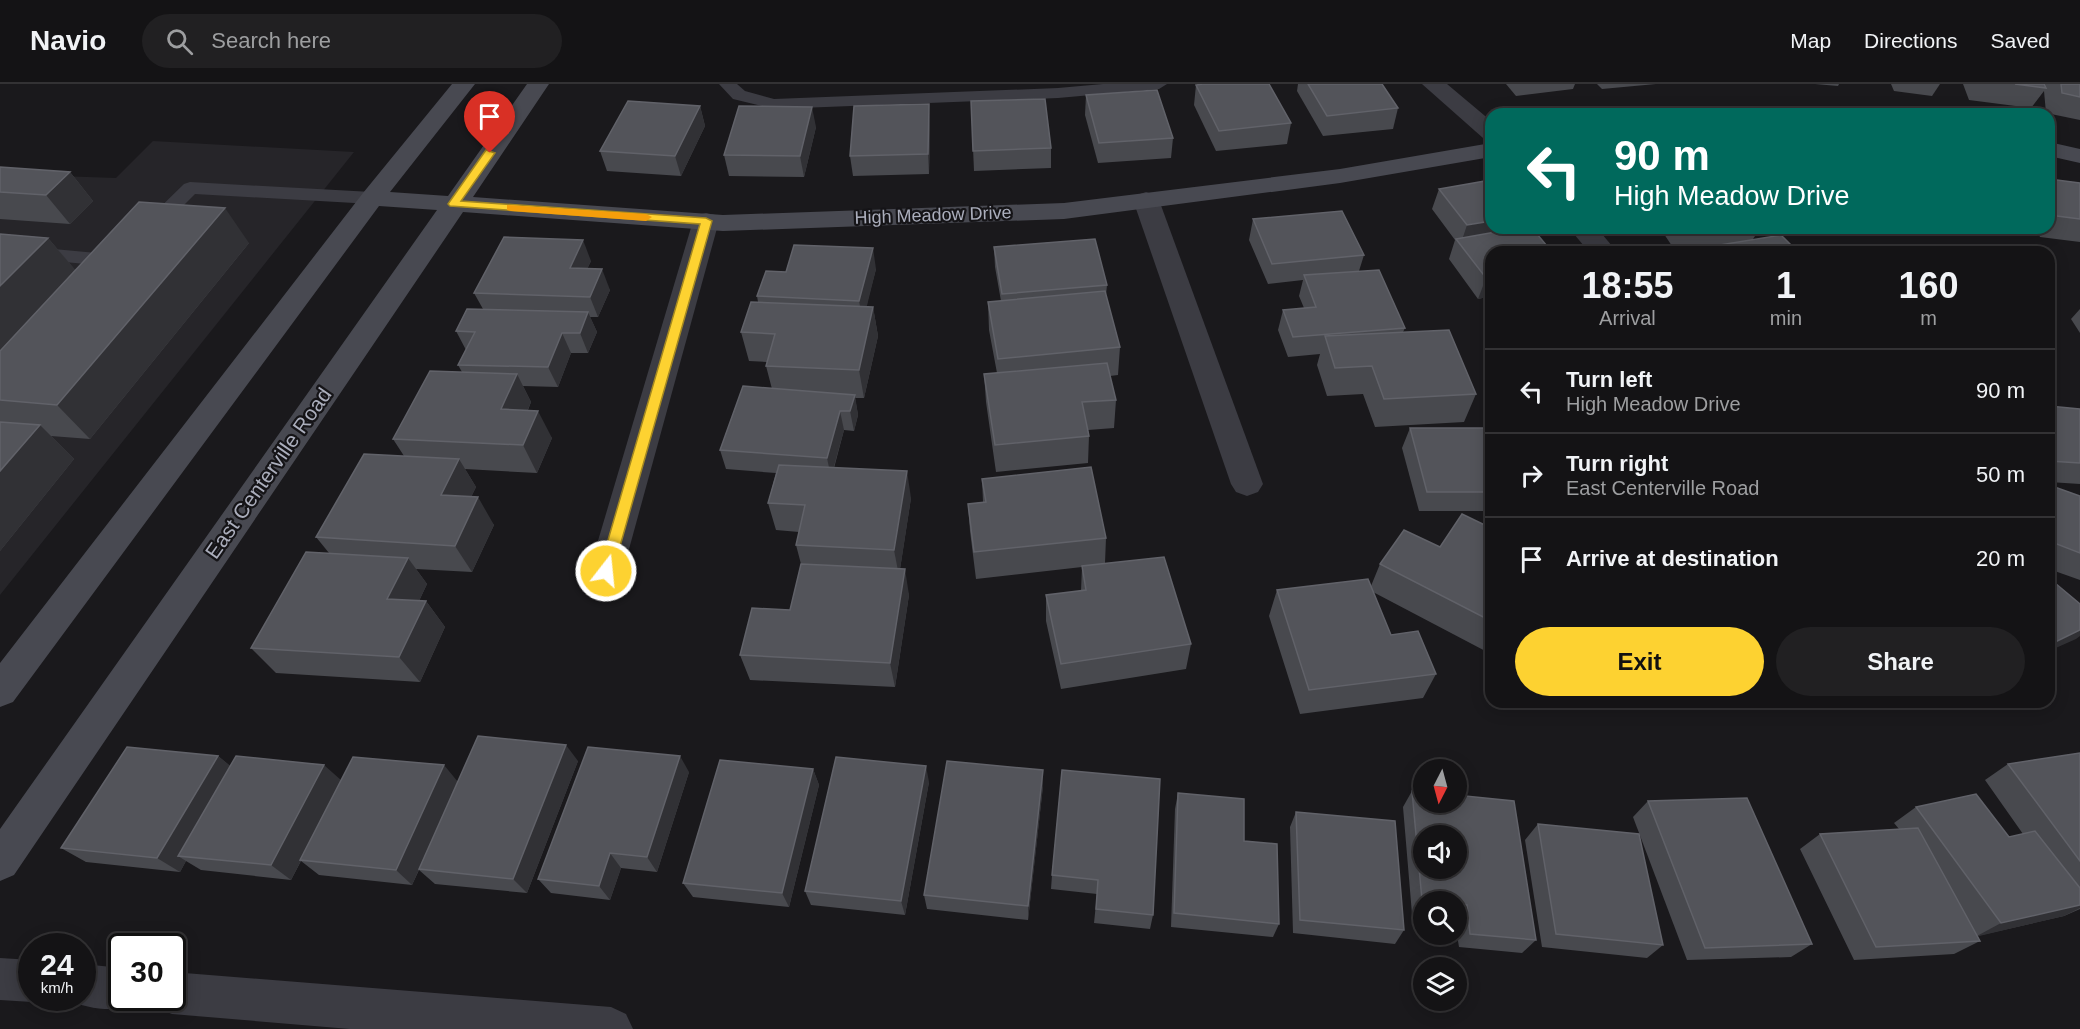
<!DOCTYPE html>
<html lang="en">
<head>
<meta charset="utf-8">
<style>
  body { margin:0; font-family:Arial,sans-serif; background:#212022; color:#f1f3f6; height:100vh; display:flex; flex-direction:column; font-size:22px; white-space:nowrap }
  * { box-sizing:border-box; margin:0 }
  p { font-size:20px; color:#9d9ea0 }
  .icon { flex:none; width:33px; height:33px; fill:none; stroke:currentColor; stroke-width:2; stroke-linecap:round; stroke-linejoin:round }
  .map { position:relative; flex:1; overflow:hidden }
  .details { position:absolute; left:1485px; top:162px; width:570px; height:462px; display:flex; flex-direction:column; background:#141315; border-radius:18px; box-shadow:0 3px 15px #0003,0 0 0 2px #333234 }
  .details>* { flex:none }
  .hud { position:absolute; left:1485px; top:24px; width:570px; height:126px; border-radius:18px; box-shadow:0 3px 15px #0003,0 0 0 2px #333234; background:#00695c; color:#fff; overflow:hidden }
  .needle { width:39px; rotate:186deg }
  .tools { position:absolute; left:1413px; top:675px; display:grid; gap:12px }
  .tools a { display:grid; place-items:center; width:54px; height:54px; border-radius:50%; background:#141315; box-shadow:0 3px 15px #0003,0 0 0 2px #333234; font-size:30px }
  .speed { position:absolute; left:18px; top:849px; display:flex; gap:12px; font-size:30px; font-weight:700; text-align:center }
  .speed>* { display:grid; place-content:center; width:78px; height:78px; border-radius:50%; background:#141315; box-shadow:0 3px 15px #0003,0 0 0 2px #333234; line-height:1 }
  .speed small { font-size:15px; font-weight:400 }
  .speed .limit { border:3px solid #111; border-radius:9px; background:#fff; color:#111 }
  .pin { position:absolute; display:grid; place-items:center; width:51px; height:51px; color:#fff; margin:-62px -26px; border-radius:50% 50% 50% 0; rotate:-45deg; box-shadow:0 0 6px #0007 }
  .pin .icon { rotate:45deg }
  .me { position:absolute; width:66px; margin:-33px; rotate:16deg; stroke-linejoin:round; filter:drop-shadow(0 0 4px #0008) }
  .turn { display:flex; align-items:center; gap:21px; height:126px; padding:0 30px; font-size:27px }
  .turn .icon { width:78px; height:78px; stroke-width:2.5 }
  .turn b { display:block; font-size:42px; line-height:51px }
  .eta { display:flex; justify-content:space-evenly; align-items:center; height:102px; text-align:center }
  .eta b { font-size:36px; font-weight:600; line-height:42px }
  .button { display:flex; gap:12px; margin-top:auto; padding:12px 30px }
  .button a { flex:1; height:69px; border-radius:36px; background:#fdd231; color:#111; font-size:24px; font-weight:600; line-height:69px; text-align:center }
  .button a+a { background:#212022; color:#f1f3f6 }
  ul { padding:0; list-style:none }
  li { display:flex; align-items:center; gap:18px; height:84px; padding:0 30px; border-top:2px solid #333234 }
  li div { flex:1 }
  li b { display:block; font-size:22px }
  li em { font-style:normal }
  header { display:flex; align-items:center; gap:36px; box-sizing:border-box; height:84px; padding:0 30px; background:#141315; border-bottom:2px solid #333234 }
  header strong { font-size:28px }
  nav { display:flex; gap:33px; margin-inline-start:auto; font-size:21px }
  .search { width:420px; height:54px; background:#212022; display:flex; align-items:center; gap:15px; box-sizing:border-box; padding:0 21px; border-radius:33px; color:#9d9ea0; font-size:22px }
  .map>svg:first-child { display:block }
  .built { fill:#262529 }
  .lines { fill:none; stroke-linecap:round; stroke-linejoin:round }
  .lane { fill:#3c3c43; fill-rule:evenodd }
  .street { fill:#3c3c43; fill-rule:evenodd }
  .secondary { fill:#484951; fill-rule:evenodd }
  .wall { fill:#48494e }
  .shaded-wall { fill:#313135 }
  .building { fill:#53545a; stroke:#616269; stroke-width:1.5; fill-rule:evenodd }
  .route { fill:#fdd231; stroke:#a48820; stroke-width:1.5 }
  .slow { fill:#f59e0b }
  .labels { text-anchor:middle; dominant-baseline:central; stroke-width:4.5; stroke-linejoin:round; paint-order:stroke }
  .far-street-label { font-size:18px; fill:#abaebc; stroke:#151417 }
  .street-label { font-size:21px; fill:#abaebc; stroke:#151417 }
</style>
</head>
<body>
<header>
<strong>Navio</strong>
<div class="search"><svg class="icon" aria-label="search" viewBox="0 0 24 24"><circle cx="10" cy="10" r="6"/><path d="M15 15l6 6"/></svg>Search here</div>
<nav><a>Map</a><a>Directions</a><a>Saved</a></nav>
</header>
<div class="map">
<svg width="2080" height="945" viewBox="0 0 2080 945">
  <rect width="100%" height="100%" fill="#1a191c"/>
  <polygon class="built" points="153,57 354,68 0,511 0,90 116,94"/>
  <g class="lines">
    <g class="lane">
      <polygon points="719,0 737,0 745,7 774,15 1058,4 1103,0 1167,0 1159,5 1058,14 774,25 733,15"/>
      <polygon points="190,98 372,108 378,110 381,114 378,118 372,120 195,110 158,147 144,147 142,143 144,139 184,100"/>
      <polygon points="0,160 118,171 125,173 128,177 125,181 118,183 0,172"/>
    </g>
    <g class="street">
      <polygon points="1422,0 1447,0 1491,37 1491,56 1483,54"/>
      <polygon points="1146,108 1155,111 1159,116 1263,400 1258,408 1247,412 1236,408 1231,400 1133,116 1137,111"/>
      <polygon points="706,129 715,131 719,137 623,487 618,496 606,500 594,496 589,487 693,137 697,131"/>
      <polygon points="1569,144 1597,144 1617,168 1589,168"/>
      <polygon points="0,874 32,876 32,914 43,914 32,918 0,916"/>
      <path d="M82,880L122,884V914H140L137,920C115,929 89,925 67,916L66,914H82Z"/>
      <polygon points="172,888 611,923 626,930 633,945 350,945 172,930 157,924 153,914 172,914"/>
    </g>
    <g class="secondary">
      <polygon points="452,0 475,0 390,108 448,112 527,0 549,0 473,113 723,131 1064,119 1340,85 1491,59 1491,73 1340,99 1064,135 723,147 463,128 14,791 0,797 0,745 437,126 379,122 13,618 0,623 0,579 363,109"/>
      <polygon points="2049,58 2080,65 2080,79 2049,72"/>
    </g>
  </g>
  <g class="wall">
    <polygon points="1298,0 1382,0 1398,24 1393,45 1323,52 1297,7"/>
    <polygon points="1506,0 1575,0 1573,5 1516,12"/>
    <polygon points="1597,0 1656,0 1602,5"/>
    <polygon points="1815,0 1839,0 1838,2"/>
    <polygon points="1891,0 1940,0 1932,12 1894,7"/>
    <polygon points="1963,0 2080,0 2080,36 2046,29 2044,7 2031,24 1969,16"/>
    <polygon points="1196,1 1291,39 1287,60 1216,67 1194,21"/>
    <polygon points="1086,11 1173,54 1171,74 1098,79 1085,31"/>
    <polygon points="971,17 1051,64 1051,84 974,87"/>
    <polygon points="700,22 705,42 681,92 607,87 600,67"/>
    <polygon points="930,41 929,90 853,92 850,72"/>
    <polygon points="816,43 804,93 729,92 724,71"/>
    <polygon points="0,83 70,88 93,117 70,140 0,135"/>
    <polygon points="2049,95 2080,99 2080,158 2040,153 2036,144 2049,144"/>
    <polygon points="1439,105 1491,168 1491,212 1478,215 1449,175 1455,156 1432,125"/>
    <polygon points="1253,135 1364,171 1359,187 1405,244 1403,248 1476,310 1464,338 1375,343 1363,310 1327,312 1317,281 1320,270 1288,273 1278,246 1283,226 1304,224 1299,212 1303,196 1268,200 1249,156"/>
    <polygon points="1660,144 1757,144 1759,146 1753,155 1798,168 1676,168"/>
    <polygon points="1949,144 1965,144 1964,145"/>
    <polygon points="0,150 48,154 75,186 249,159 90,355 51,352 74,375 0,467"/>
    <polygon points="994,163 1107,201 1106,211 1120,263 1118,291 1110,292 1116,316 1114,344 1088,346 1089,352 1088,379 996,388 986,318 984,290 997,289 989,246 988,218 1001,217 995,183"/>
    <polygon points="591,177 587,185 610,206 598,233 590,233 597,248 588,269 571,269 558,303 523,302 531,318 528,326 552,354 537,389 465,385 476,403 471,413 494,441 472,488 416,485 427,500 419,517 426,517 445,543 420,598 276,589 251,564 329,469 316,453 404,372 393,355 462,288 458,281 466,266 456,247 483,225 474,209"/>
    <polygon points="876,185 866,223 873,223 878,252 864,314 855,314 858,331 854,347 844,346 834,384 911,414 900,485 909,511 895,603 750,596 740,571 790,526 801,480 796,461 799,448 776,446 768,419 776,389 726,385 720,366 772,305 766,282 767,278 749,277 741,248 758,218 757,212 786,188"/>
    <polygon points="1491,213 1491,229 1487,224"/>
    <polygon points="2080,225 2080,249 2071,235"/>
    <polygon points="2049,322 2080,325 2080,400 2049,398"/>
    <polygon points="1410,344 1491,344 1491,427 1419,427 1402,364"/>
    <polygon points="982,395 1106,454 1105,479 1191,560 1186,585 1061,605 1046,537 1046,511 1081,507 1082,483 976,495 970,447 968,420 983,418"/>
    <polygon points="2049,401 2080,412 2080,496 2049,485"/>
    <polygon points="1491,444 1491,570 1373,508 1391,551 1436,590 1423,614 1300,630 1269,532 1277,506 1371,502 1380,480 1440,463"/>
    <polygon points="2080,669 2080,825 2064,832 1977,852 1980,857 1954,870 1854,876 1800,765 1820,750 1899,745 1894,739 1916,723 2009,753 2023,750 1985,696 2008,680"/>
    <polygon points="218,672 230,682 341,696 458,697 578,677 527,809 435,800 419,786 412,801 319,791 301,777 291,796 201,786 186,777 180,788 86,778 61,764"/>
    <polygon points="813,685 819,701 789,823 693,813 683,799"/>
    <polygon points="1062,686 1153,831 1150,845 1094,839 1097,810 1051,805 1052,791"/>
    <polygon points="689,688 657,788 621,784 610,816 551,809 538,795"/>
    <polygon points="929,698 905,831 811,821 805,807"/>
    <polygon points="1043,702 1028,836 927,825 924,811"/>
    <polygon points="1412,707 1536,856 1522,869 1459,863 1456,845 1456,818 1424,818 1424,831 1412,830 1403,723"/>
    <polygon points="1178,709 1244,757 1279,840 1273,853 1171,843 1175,725"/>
    <polygon points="1648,717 1812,860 1791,873 1687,876 1633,733"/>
    <polygon points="1296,728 1404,846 1395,860 1293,849 1290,743"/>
    <polygon points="1538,740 1663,861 1647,874 1542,863 1525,756"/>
  </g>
  <g class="shaded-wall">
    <polygon points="929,20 930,41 929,90 928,70"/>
    <polygon points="700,22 705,42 681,92 675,72"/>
    <polygon points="812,23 816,43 804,93 800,72"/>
    <polygon points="70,88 93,117 70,140 46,111"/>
    <polygon points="225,124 249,159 90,355 57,321"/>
    <polygon points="1491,137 1491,144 1519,144 1516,152 1460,162 1467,141"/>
    <polygon points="48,154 78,189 0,271 0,202"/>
    <polygon points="583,156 591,177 578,204 570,184"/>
    <polygon points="873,164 876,185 863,238 859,217"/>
    <polygon points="602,185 610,206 598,233 590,213"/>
    <polygon points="1491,193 1491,212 1478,215 1486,194"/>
    <polygon points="873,223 878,252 864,314 859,286"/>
    <polygon points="588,228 597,248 588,269 580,249"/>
    <polygon points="562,249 571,269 558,303 548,283"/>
    <polygon points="517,290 531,318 516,353 501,325"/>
    <polygon points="855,311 858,331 854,347 850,327"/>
    <polygon points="538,327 552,354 537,389 523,361"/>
    <polygon points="840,327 844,346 831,393 827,374"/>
    <polygon points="40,341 74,375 0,467 0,387"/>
    <polygon points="459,375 476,403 459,438 441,411"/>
    <polygon points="907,387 911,414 899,492 894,466"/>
    <polygon points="478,413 494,441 472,488 455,462"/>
    <polygon points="408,474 427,500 408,540 387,515"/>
    <polygon points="905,485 909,511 895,603 890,579"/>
    <polygon points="426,517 445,543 420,598 399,573"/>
    <polygon points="2080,546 2080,552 2076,555 2049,567 2049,561"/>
    <polygon points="566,661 578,677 527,809 513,795"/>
    <polygon points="218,672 238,688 178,772 186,777 180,788 157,774"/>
    <polygon points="680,672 689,688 657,788 647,773"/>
    <polygon points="324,681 342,697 291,796 271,781"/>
    <polygon points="444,681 458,698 412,801 396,786"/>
    <polygon points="926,682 929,698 905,831 901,817"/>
    <polygon points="813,685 819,701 789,823 782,809"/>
    <polygon points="1043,686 1043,702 1028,836 1028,822"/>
    <polygon points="610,769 621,784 610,816 599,802"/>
    <polygon points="2080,821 2080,824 2064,832 1975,853 2001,839"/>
  </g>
  <g class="building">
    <polygon points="1203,0 1269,0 1291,39 1219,47 1196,1"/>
    <polygon points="1308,0 1382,0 1398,24 1327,32"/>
    <polygon points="2015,0 2044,0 2046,4"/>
    <polygon points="2061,0 2080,0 2080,13 2062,9"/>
    <polygon points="1157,6 1173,54 1099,59 1086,11"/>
    <polygon points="1045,15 1051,64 973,67 971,17"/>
    <polygon points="628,17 700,22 675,72 600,67"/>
    <polygon points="929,20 928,70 850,72 854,22"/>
    <polygon points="739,22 812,23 800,72 724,71"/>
    <polygon points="0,83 70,88 46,111 0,108"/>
    <polygon points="2049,95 2080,99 2080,135 2057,132 2049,116"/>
    <polygon points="1491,96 1491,137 1467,141 1439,105"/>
    <polygon points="139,118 225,124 57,321 0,316 0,267"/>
    <polygon points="1342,127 1364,171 1272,180 1253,135"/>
    <polygon points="1518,144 1532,144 1552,168 1491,168 1491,193 1486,194 1456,155"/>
    <polygon points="1684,144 1757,144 1759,146 1689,150"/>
    <polygon points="0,150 48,154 0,202"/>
    <polygon points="1781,151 1798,168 1704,168 1701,164"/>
    <polygon points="504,153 583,156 570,184 602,185 590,213 474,209"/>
    <polygon points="1095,155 1107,201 1002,210 994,163"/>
    <polygon points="794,161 873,164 859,217 757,212 766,187 786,188"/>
    <polygon points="1379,186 1405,244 1293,253 1283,226 1316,223 1304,191"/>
    <polygon points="1105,207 1120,263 998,275 988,218"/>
    <polygon points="751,218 873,223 859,286 766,282 775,250 741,248"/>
    <polygon points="467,225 588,228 580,249 562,249 548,283 458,281 475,248 456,247"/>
    <polygon points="1449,246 1476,310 1384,315 1372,282 1335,284 1325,252"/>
    <polygon points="1107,279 1116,316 1082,318 1089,352 995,361 984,290"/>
    <polygon points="430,287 517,290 501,325 538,327 523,361 393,355"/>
    <polygon points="743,302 855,311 850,327 840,327 827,374 720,366"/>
    <polygon points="2049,322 2080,325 2080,379 2049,377"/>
    <polygon points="0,338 40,341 0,387"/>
    <polygon points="1410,344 1491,344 1491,408 1427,408"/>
    <polygon points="364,370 459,375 441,411 478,413 455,462 316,453"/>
    <polygon points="779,381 907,387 894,466 796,461 805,421 768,419"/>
    <polygon points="1091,383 1106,454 974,468 968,420 986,418 982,395"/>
    <polygon points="2049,401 2080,412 2080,469 2049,457"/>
    <polygon points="1462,430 1491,444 1491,537 1380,480 1404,446 1440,463"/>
    <polygon points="306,468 408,474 387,515 426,517 399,573 251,564"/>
    <polygon points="1164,473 1191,560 1061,580 1046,511 1086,506 1082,482"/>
    <polygon points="801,480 905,485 890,579 740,571 752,524 790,526"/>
    <polygon points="2049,494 2080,520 2080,546 2049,561"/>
    <polygon points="1368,495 1391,551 1418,547 1436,590 1309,606 1277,506"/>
    <polygon points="478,652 566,661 513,795 419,785"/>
    <polygon points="127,663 218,672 157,774 61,764"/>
    <polygon points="588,663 680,672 647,773 610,769 599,802 538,795"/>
    <polygon points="2080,669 2080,777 2008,680"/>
    <polygon points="236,672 324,681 271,781 178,772"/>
    <polygon points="353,673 444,681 396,786 300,776"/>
    <polygon points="836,673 926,682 901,817 805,807"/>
    <polygon points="720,676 813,685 782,809 683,799"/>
    <polygon points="947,677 1043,686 1028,822 924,811"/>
    <polygon points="1062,686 1160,695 1153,831 1096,825 1098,796 1052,791"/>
    <path d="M1412,707L1424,708V718H1456V711L1514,717L1536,856L1470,850L1467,821L1456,820V818L1422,816ZM1424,752H1456V784H1424Z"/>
    <polygon points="1178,709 1244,715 1244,757 1277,760 1279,840 1174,829"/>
    <polygon points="1976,710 2009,753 2035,747 2080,804 2080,821 2001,839 1916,723"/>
    <polygon points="1747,714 1812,860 1705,864 1648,717"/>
    <polygon points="1296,728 1395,737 1404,846 1300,836"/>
    <polygon points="1538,740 1639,750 1663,861 1556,850"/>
    <polygon points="1918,744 1980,857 1876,863 1820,750"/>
  </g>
  <polygon class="route" points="486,66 495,69 461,117 706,134 712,137 613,487 606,493 599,487 700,140 450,122 448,120"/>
  <polygon class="slow" points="507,121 646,130 652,133 646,137 511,127 507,126"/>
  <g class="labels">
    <g class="far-street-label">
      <text transform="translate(933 131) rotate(-2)">High Meadow Drive</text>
    </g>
    <g class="street-label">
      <text transform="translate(268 389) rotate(-55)">East Centerville Road</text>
    </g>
  </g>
</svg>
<div class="tools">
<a><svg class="needle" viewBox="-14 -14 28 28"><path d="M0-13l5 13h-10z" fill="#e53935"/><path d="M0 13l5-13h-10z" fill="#9d9ea0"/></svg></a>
<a><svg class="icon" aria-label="sound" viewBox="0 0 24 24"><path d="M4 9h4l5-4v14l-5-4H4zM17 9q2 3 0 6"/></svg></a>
<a><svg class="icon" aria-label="search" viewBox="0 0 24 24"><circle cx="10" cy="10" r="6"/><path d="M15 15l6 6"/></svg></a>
<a><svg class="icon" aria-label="layers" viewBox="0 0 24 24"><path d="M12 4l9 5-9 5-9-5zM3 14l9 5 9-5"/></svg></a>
</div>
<div class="speed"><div>24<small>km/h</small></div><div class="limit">30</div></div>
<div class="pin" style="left:490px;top:69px;background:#d93025"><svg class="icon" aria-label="arrive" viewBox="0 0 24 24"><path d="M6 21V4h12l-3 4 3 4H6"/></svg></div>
<svg class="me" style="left:606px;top:487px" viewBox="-20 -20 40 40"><circle r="17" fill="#fdd231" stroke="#fff" stroke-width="3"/><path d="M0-11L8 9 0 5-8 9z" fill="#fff"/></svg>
<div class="hud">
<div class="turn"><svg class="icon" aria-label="left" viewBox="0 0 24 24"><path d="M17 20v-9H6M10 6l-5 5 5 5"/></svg><div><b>90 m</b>High Meadow Drive</div></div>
</div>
<section class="details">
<div class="eta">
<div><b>18:55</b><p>Arrival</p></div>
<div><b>1</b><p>min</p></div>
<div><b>160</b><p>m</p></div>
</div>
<ul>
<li><svg class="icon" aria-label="left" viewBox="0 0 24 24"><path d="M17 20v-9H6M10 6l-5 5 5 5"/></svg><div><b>Turn left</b><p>High Meadow Drive</p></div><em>90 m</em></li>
<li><svg class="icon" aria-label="right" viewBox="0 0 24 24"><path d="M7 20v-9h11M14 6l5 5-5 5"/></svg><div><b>Turn right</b><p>East Centerville Road</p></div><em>50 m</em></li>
<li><svg class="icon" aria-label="arrive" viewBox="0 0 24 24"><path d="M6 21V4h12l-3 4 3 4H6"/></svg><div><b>Arrive at destination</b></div><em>20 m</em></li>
</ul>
<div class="button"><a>Exit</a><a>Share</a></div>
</section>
</div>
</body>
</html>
